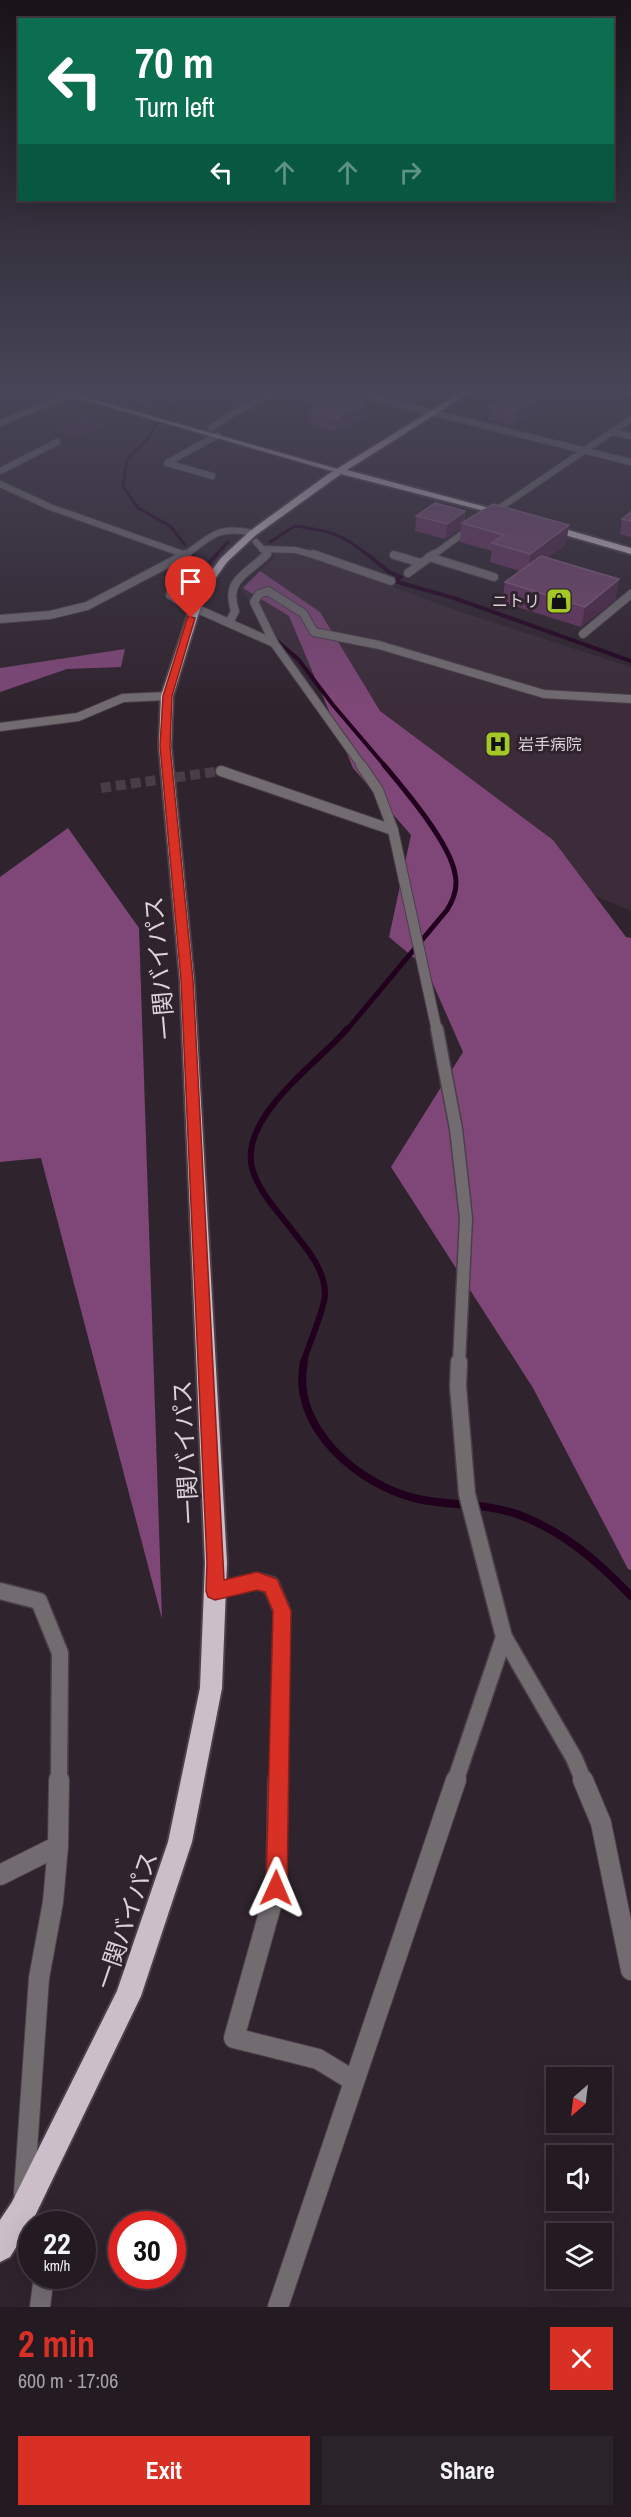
<!DOCTYPE html>
<html lang="en">
<head>
<meta charset="utf-8">
<style>
  body { margin:0; font-family:"Archivo Narrow","Noto Sans JP",sans-serif; background:#2b232a; color:#f1f3f6; height:100vh; display:flex; flex-direction:column; font-size:22px; white-space:nowrap }
  * { box-sizing:border-box; margin:0 }
  p { font-size:20px; color:#a3a1a5 }
  .icon { flex:none; width:33px; height:33px; fill:none; stroke:currentColor; stroke-width:2; stroke-linecap:round; stroke-linejoin:round }
  .map { position:relative; height:2307px; overflow:hidden }
  .drawer { display:flex; flex-direction:column; background:#231a22; flex:1 }
  .drawer>* { flex:none }
  .hud { position:absolute; left:18px; top:18px; width:596px; height:183px; border-radius:0px; box-shadow:0 6px 24px #0002,0 0 0 2px #403840; background:#0b6e4f; color:#fff; overflow:hidden }
  .needle { width:39px; rotate:208deg }
  .tools { position:absolute; left:546px; top:2067px; display:grid; gap:12px }
  .tools a { display:grid; place-items:center; width:66px; height:66px; border-radius:0px; background:#231a22; box-shadow:0 6px 24px #0002,0 0 0 2px #403840; font-size:30px }
  .speed { position:absolute; left:18px; top:2211px; display:flex; gap:12px; font-size:30px; font-weight:700; text-align:center }
  .speed>* { display:grid; place-content:center; width:78px; height:78px; border-radius:50%; background:#231a22; box-shadow:0 6px 24px #0002,0 0 0 2px #403840; line-height:1 }
  .speed small { font-size:15px; font-weight:400 }
  .speed .limit { border:9px solid #d22; background:#fff; color:#111 }
  .pin { position:absolute; display:grid; place-items:center; width:51px; height:51px; color:#fff; margin:-62px -26px; border-radius:50% 50% 50% 0; rotate:-45deg; box-shadow:0 0 6px #0007 }
  .pin .icon { rotate:45deg }
  .me { position:absolute; width:66px; margin:-33px; rotate:1deg; stroke-linejoin:round; filter:drop-shadow(0 0 4px #0008) }
  .turn { display:flex; align-items:center; gap:21px; height:126px; padding:0 18px; font-size:27px }
  .turn .icon { width:78px; height:78px; stroke-width:2.5 }
  .turn b { display:block; font-size:42px; line-height:51px }
  .lanes { display:flex; align-items:center; height:57px; padding:0 18px; background:#0003; justify-content:center; gap:30px; direction:ltr }
  .lanes .off { opacity:.35 }
  .round { display:grid; place-items:center; flex:none; width:63px; height:63px; border-radius:0px; background:#2b232a }
  .summary { display:flex; align-items:center; justify-content:space-between; height:102px; padding:0 18px }
  h1 { font-size:36px; font-weight:700; line-height:45px; color:#d93025 }
  .primary-button { display:flex; gap:12px; margin-top:auto; padding:12px 18px }
  .primary-button a { flex:1; height:69px; border-radius:0px; background:#d93025; color:#fff; font-size:24px; font-weight:700; line-height:69px; text-align:center }
  .primary-button a+a { background:#2b232a; color:#f1f3f6 }
  .map>svg:first-child { display:block }
  .built { fill:#3c2c39 }
  .green { fill:#4b2645 }
  .forest { fill:#7f4777 }
  .lines { fill:none; stroke-linecap:round; stroke-linejoin:round }
  .stream-far4 { stroke:#21001e; stroke-width:3 }
  .stream-far3 { stroke:#21001e; stroke-width:4 }
  .stream-far2 { stroke:#21001e; stroke-width:5 }
  .stream-far1 { stroke:#21001e; stroke-width:6 }
  .stream { stroke:#21001e; stroke-width:8 }
  .minor-tunnel { stroke:#493d47; stroke-width:10; stroke-dasharray:10 5; stroke-linecap:butt }
  .minor-far5-casing { stroke:#4b3f49; stroke-width:8 }
  .minor-far4-casing { stroke:#4b3f49; stroke-width:10 }
  .minor-far3-casing { stroke:#4b3f49; stroke-width:12 }
  .minor-far2-casing { stroke:#4b3f49; stroke-width:15 }
  .minor-far1-casing { stroke:#4b3f49; stroke-width:19 }
  .minor-casing { stroke:#4b3f49; stroke-width:22 }
  .tertiary-far1-casing { stroke:#4b3f49; stroke-width:8 }
  .tertiary-casing { stroke:#4b3f49; stroke-width:10 }
  .primary-casing { stroke:#4b3f49; stroke-width:3 }
  .trunk-casing { stroke:#4b3f49; stroke-width:4 }
  .minor-far5 { stroke:#726c71; stroke-width:6 }
  .minor-far4 { stroke:#726c71; stroke-width:8 }
  .minor-far3 { stroke:#726c71; stroke-width:10 }
  .minor-far2 { stroke:#726c71; stroke-width:12 }
  .minor-far1 { stroke:#726c71; stroke-width:16 }
  .minor { stroke:#726c71; stroke-width:20 }
  .tertiary-far1 { stroke:#726c71; stroke-width:6 }
  .tertiary { stroke:#726c71; stroke-width:8 }
  .primary { fill:#bdb0ba; fill-rule:evenodd }
  .trunk { fill:#ccbec9; fill-rule:evenodd }
  .wall { fill:#683561 }
  .shaded-wall { fill:#4c2747 }
  .building { fill:#74466e; stroke:#845c7f; stroke-width:1.5 }
  .route { fill:#d93025; stroke:#8d1f18; stroke-width:1.5 }
  .labels { text-anchor:middle; dominant-baseline:central; stroke-width:6; stroke-linejoin:round; paint-order:stroke }
  .far-poi-label { font-size:16px; fill:#dbd3d9; stroke:#2f232d; text-anchor:end }
  .near-street-label { font-size:24px; fill:#dbd3d9; stroke:#2f232d }
</style>
</head>
<body>
<div class="map">
<svg width="631" height="2307" viewBox="0 0 631 2307">
  <rect width="100%" height="100%" fill="#2f232d"/>
  <polygon class="built" points="276,550 316,559 458,611 631,667 631,911 493,852 272,634 240,588 274,558"/>
  <polygon class="green" points="84,419 105,426 80,437 58,430"/>
  <g class="forest">
    <polygon points="260,571 320,612 380,711 553,840 626,937 631,938 631,1570 628,1569 533,1388 391,1167 463,1052 426,968 389,937 411,835 353,768 289,616 243,588"/>
    <polygon points="125,649 121,667 67,669 0,692 0,668"/>
    <polygon points="68,828 139,928 162,1619 41,1158 0,1162 0,877"/>
  </g>
  <g class="lines">
    <g class="stream-far4">
      <polyline points="598,388 613,391"/>
      <polyline points="171,411 190,388"/>
      <polyline points="157,423 148,439 127,459 123,486 138,508 170,526 185,545"/>
      <path d="M270,542L295,526C330,531 341,533 369,556"/>
      <polyline points="215,556 228,542"/>
    </g>
    <g class="stream-far3">
      <polyline points="367,554 389,572 401,577 394,581 454,598 631,661"/>
      <polyline points="193,555 207,570"/>
      <polyline points="204,568 217,554"/>
      <polyline points="270,635 298,659 333,705 385,766"/>
    </g>
    <path class="stream-far2" d="M346,1031L447,910C454,899 458,887 455,874C450,843 405,790 384,765"/>
    <path class="stream-far1" d="M303,1364C308,1345 325,1309 325,1294C325,1271 309,1251 295,1234C281,1215 262,1196 254,1174C233,1121 316,1065 347,1029"/>
    <path class="stream" d="M304,1362C290,1428 360,1486 418,1499C451,1506 485,1503 517,1514C563,1531 598,1561 631,1596"/>
    <polyline class="minor-tunnel" points="101,788 221,771"/>
    <g class="minor-far5-casing">
      <g id="minor-far5">
        <polyline points="334,388 631,462"/>
        <polyline points="608,388 631,393"/>
        <polyline points="0,423 85,388"/>
        <polyline points="211,428 237,411 286,388"/>
        <polyline points="612,432 631,436"/>
        <polyline points="0,471 57,442"/>
        <polyline points="212,476 167,463 218,435"/>
        <polyline points="0,484 50,507 183,554"/>
        <polyline points="501,507 631,419"/>
        <polyline points="262,549 295,550 318,556"/>
        <polyline points="394,555 396,556"/>
        <path d="M184,556C212,536 217,525 253,533"/>
        <polyline points="432,556 473,526"/>
      </g>
    </g>
    <g class="minor-far4-casing">
      <g id="minor-far4">
        <polyline points="313,554 391,581"/>
        <polyline points="394,555 421,563"/>
        <polyline points="429,557 494,577"/>
        <polyline points="176,561 176,576 170,595 180,601"/>
        <polyline points="408,573 434,554"/>
        <polyline points="202,611 274,643 362,766"/>
        <polyline points="0,619 50,615 87,606 186,554"/>
        <polyline points="583,634 631,594"/>
        <polyline points="274,643 254,602 259,594 268,591 303,613 314,632 379,645 544,694 631,699"/>
        <polyline points="0,727 78,717 123,698 167,696"/>
      </g>
    </g>
    <g class="minor-far3-casing">
      <g id="minor-far3">
        <polyline points="361,765 378,790 393,830 437,1031"/>
        <polyline points="221,771 393,830"/>
      </g>
    </g>
    <g class="minor-far2-casing">
      <polyline id="minor-far2" points="437,1029 456,1129 466,1218 459,1364"/>
    </g>
    <g class="minor-far1-casing">
      <g id="minor-far1">
        <polyline points="459,1362 458,1386 467,1494 504,1637 574,1758 584,1782"/>
        <polyline points="0,1591 39,1601 60,1653 59,1782"/>
        <polyline points="215,1591 257,1581 271,1585 282,1611 278,1782"/>
        <polyline points="455,1782 504,1637"/>
      </g>
    </g>
    <g class="minor-casing">
      <g id="minor">
        <polyline points="278,1780 276,1888 234,2038 318,2059 354,2081"/>
        <polyline points="583,1780 601,1823 631,1970"/>
        <polyline points="0,1875 58,1846"/>
        <polyline points="24,2193 39,1978 53,1902 58,1846 59,1780"/>
        <polyline points="11,2230 32,2244"/>
        <polyline points="40,2307 44,2276"/>
        <polyline points="278,2307 456,1780"/>
      </g>
    </g>
    <g class="tertiary-far1-casing">
      <polyline id="tertiary-far1" points="256,542 267,554 265,556"/>
    </g>
    <g class="tertiary-casing">
      <path id="tertiary" d="M230,621L235,611C224,579 248,574 267,554"/>
    </g>
    <g class="primary-casing">
      <polygon id="primary" points="43,388 52,388 345,471 338,473"/>
    </g>
    <g class="trunk-casing">
      <g id="trunk">
        <polygon points="468,388 477,388 347,470 508,513 508,517 341,474 256,535 227,562 205,593 173,696 171,746 194,980 227,1563 222,1688 192,1842 141,1996 32,2222 10,2257 0,2262 0,2220 12,2202 117,1991 168,1842 200,1688 205,1563 180,980 159,746 161,696 195,593 221,558 250,531 327,475"/>
        <polygon points="547,524 631,548 631,554 544,529 542,527"/>
      </g>
    </g>
    <use href="#minor-far5" class="minor-far5"/>
    <use href="#minor-far4" class="minor-far4"/>
    <use href="#minor-far3" class="minor-far3"/>
    <use href="#minor-far2" class="minor-far2"/>
    <use href="#minor-far1" class="minor-far1"/>
    <use href="#minor" class="minor"/>
    <use href="#tertiary-far1" class="tertiary-far1"/>
    <use href="#tertiary" class="tertiary"/>
    <use href="#primary" class="primary"/>
    <use href="#trunk" class="trunk"/>
  </g>
  <g class="wall">
    <polygon points="90,388 181,388 178,394 150,406"/>
    <polygon points="281,388 391,388 379,394 365,391 365,401 362,403 365,417 336,432 311,425 311,411 321,407 281,396"/>
    <polygon points="522,388 513,425 488,419 490,407"/>
    <polygon points="465,511 465,521 566,544 548,558 619,579 615,600 581,627 502,602 505,582 520,571 490,562 492,551 460,542 461,528 445,539 415,531 416,516"/>
    <polygon points="631,512 631,537 620,534 622,519"/>
  </g>
  <g class="shaded-wall">
    <polygon points="173,388 181,388 178,394 150,406 150,397"/>
    <polygon points="365,388 365,401 345,412 345,398"/>
    <polygon points="379,388 391,388 379,394"/>
    <polygon points="555,388 572,388 513,425 514,413"/>
    <polygon points="365,404 365,417 336,432 337,418"/>
    <polygon points="465,511 464,523 462,523 461,528 445,539 447,524"/>
    <polygon points="569,525 566,544 528,573 530,554"/>
    <polygon points="619,579 615,600 581,627 585,607"/>
  </g>
  <g class="building">
    <polygon points="116,388 173,388 150,397"/>
    <polygon points="298,388 365,388 345,398 365,404 337,418 311,411 339,398"/>
    <polygon points="522,388 555,388 514,413 490,407"/>
    <polygon points="435,503 465,511 447,524 416,516"/>
    <polygon points="493,504 569,525 530,554 492,543 504,535 462,523"/>
    <polygon points="631,512 631,521 622,519"/>
    <polygon points="541,556 619,579 585,607 505,582"/>
  </g>
  <linearGradient id="sky" x2="0" y2="1"><stop stop-color="#1a1319"/><stop offset="0.55" stop-color="#474557"/><stop offset="1" stop-color="#474557" stop-opacity="0"/></linearGradient>
  <rect width="631" height="711" fill="url(#sky)"/>
  <polygon class="route" points="188,616 195,618 172,696 170,746 193,980 224,1580 257,1572 277,1579 291,1611 287,1888 283,1896 276,1899 269,1896 266,1888 273,1611 265,1592 257,1590 215,1600 208,1597 206,1591 207,1563 181,980 160,746 163,696"/>
  <defs>
    <g id="shop-square" transform="scale(1.35)"><rect x="-9" y="-9" width="18" height="18" rx="4" fill="#a4c825" stroke="#2f232d"/><path d="M-5-2.5h2.3a2.7 3.5 0 0 1 5.4 0H5L5.5 6h-11ZM-1.5-2.5h3a1.5 2.3 0 0 0-3 0Z" fill="#111"/></g>
    <g id="hospital-square" transform="scale(1.35)"><rect x="-9" y="-9" width="18" height="18" rx="4" fill="#a4c825" stroke="#2f232d"/><path d="M-5-5h3v3.5h4V-5h3V5h-3V1.5h-4V5h-3Z" fill="#111"/></g>
  </defs>
  <g fill-rule="evenodd">
    <use href="#shop-square" x="559" y="601"/>
    <use href="#hospital-square" x="498" y="744"/>
  </g>
  <g class="labels">
    <g class="far-poi-label">
      <text x="540" y="601">ニトリ</text>
      <text x="518" y="744" text-anchor="start">岩手病院</text>
    </g>
    <g class="near-street-label">
      <text transform="translate(159 968) rotate(-95)">一関バイパス</text>
      <text transform="translate(185 1452) rotate(-93)">一関バイパス</text>
      <text transform="translate(126 1920) rotate(-71)">一関バイパス</text>
    </g>
  </g>
</svg>
<div class="tools">
<a><svg class="needle" viewBox="-14 -14 28 28"><path d="M0-13l5 13h-10z" fill="#e53935"/><path d="M0 13l5-13h-10z" fill="#a3a1a5"/></svg></a>
<a><svg class="icon" aria-label="sound" viewBox="0 0 24 24"><path d="M4 9h4l5-4v14l-5-4H4zM17 9q2 3 0 6"/></svg></a>
<a><svg class="icon" aria-label="layers" viewBox="0 0 24 24"><path d="M12 4l9 5-9 5-9-5zM3 14l9 5 9-5"/></svg></a>
</div>
<div class="speed"><div>22<small>km/h</small></div><div class="limit">30</div></div>
<div class="pin" style="left:191px;top:618px;background:#d93025"><svg class="icon" aria-label="arrive" viewBox="0 0 24 24"><path d="M6 21V4h12l-3 4 3 4H6"/></svg></div>
<svg class="me" style="left:276px;top:1888px" viewBox="-20 -20 40 40"><path d="M0-17L14 15 0 8-14 15z" fill="#d93025" stroke="#fff" stroke-width="4"/></svg>
<div class="hud">
<div class="turn"><svg class="icon" aria-label="left" viewBox="0 0 24 24"><path d="M17 20v-9H6M10 6l-5 5 5 5"/></svg><div><b>70 m</b>Turn left</div></div>
<div class="lanes"><svg class="icon" aria-label="left" viewBox="0 0 24 24"><path d="M17 20v-9H6M10 6l-5 5 5 5"/></svg><svg class="icon off" aria-label="ahead" viewBox="0 0 24 24"><path d="M12 20V5M6 11l6-6 6 6"/></svg><svg class="icon off" aria-label="ahead" viewBox="0 0 24 24"><path d="M12 20V5M6 11l6-6 6 6"/></svg><svg class="icon off" aria-label="right" viewBox="0 0 24 24"><path d="M7 20v-9h11M14 6l5 5-5 5"/></svg></div>
</div>
</div>
<section class="drawer">
<div class="summary"><div><h1>2 min</h1><p>600 m · 17:06</p></div><a class="round" style="background:#d93025;color:#fff"><svg class="icon" aria-label="close" viewBox="0 0 24 24"><path d="M6 6l12 12M18 6L6 18"/></svg></a></div>
<div class="primary-button"><a>Exit</a><a>Share</a></div>
</section>
</body>
</html>
